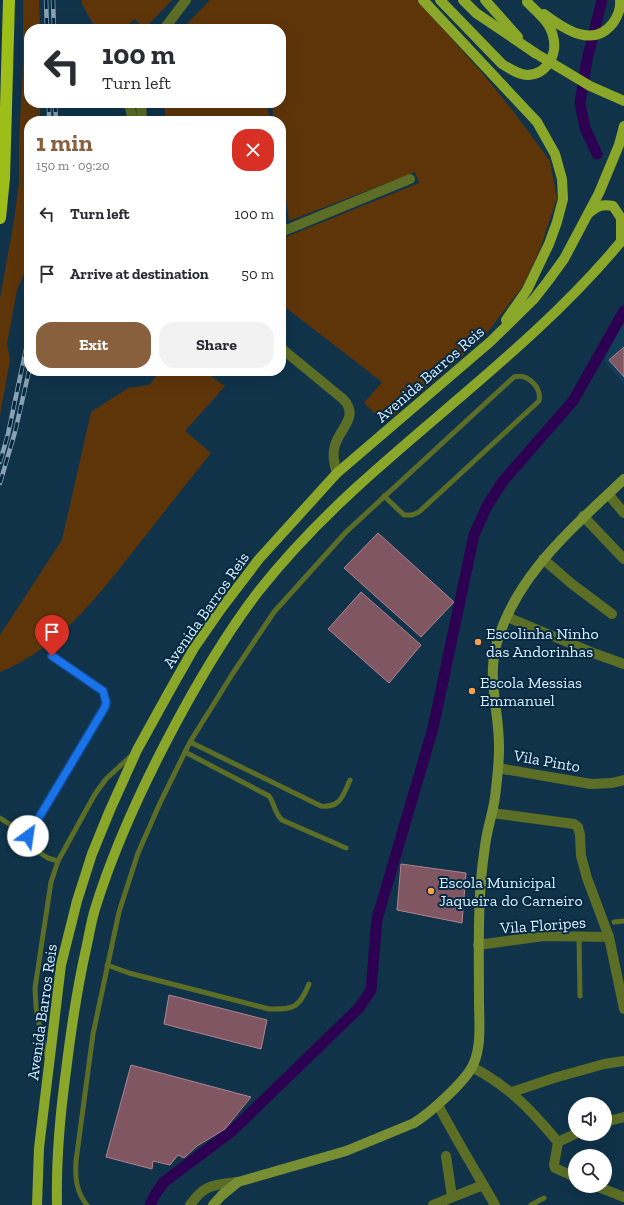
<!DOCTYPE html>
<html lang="en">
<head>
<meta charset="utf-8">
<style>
  body { margin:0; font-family:"Zilla Slab",serif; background:#f2f2f3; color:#2b2b33; height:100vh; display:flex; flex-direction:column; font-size:15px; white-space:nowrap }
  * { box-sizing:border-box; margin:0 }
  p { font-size:13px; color:#7c7c81 }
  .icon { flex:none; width:22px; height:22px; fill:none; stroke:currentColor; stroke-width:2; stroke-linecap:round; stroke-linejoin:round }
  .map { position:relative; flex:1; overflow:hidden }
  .sheet { position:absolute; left:24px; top:116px; width:262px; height:260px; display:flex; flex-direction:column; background:#fff; border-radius:16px; box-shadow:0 4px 16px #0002 }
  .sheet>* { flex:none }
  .hud { position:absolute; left:24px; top:24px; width:262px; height:84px; border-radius:16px; box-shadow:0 4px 16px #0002; background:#fff; color:#2b2b33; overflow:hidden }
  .controls { position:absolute; left:568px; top:1097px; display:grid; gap:8px }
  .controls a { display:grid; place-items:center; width:44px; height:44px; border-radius:50%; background:#fff; box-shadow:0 4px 16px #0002; font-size:20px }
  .pin { position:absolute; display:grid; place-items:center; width:34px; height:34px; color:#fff; margin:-41px -17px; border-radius:50% 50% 50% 0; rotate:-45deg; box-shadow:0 0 4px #0007 }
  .pin .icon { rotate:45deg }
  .me { position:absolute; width:44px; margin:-22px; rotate:31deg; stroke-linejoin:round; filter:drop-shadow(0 0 3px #0008) }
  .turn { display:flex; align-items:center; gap:14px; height:84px; padding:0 12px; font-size:18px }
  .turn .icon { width:52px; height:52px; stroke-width:2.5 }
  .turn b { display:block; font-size:28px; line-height:34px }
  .round { display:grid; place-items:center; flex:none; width:42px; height:42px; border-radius:16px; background:#f2f2f3 }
  .head { display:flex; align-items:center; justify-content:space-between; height:68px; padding:0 12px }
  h1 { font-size:24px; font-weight:800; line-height:30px; color:#88603e }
  .button { display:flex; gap:8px; margin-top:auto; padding:8px 12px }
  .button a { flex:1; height:46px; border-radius:16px; background:#88603e; color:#fff; font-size:16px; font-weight:800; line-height:46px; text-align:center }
  .button a+a { background:#f2f2f3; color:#2b2b33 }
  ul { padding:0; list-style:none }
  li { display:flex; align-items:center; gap:12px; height:60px; padding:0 12px }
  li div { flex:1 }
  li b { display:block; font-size:15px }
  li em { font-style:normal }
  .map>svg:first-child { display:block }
  .built { fill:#113d59 }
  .green { fill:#5e3509 }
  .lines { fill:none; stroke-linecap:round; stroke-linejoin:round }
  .canal { stroke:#2d0152; stroke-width:11 }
  .building { fill:#805662; stroke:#b0838f }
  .lane { stroke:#5c6e26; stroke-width:5 }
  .street { stroke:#5c6e26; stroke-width:10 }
  .secondary { stroke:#788e32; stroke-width:10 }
  .primary { stroke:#8ba729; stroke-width:10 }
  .highway { stroke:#9dbe18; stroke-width:12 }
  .rail-casing { stroke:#88a2b4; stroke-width:4.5 }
  .rail { stroke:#042940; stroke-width:3; stroke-dasharray:9; stroke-linecap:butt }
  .primary-bridge { stroke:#8ba729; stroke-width:10 }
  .route-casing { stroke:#114b97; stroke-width:10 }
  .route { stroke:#1a73e8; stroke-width:7 }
  .poi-dot { fill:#f9a04c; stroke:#042940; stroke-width:1.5 }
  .labels { text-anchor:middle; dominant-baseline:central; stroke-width:4; stroke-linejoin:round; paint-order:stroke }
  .street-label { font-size:16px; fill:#dcefff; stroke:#042940 }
  .poi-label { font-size:16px; fill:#dcefff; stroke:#042940; text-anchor:start }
</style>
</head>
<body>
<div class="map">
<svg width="624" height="1205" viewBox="0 0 624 1205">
  <rect width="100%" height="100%" fill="#10334a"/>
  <polygon class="built" points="624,320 624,384 604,361 616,333"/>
  <g class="green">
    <polygon points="23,0 39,0 40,29 29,29 29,103 40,103 40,121 29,121 29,262 17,290 7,344 10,360 0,415 0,298 14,221 19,182 19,142 23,62"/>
    <polygon points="82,0 172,0 145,28 134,19 125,29 96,29 82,4"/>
    <polygon points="210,0 417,0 484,75 513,111 550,161 557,198 539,252 523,286 483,338 385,423 364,403 382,382 281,304 281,239 419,183 415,172 289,221 281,167 281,121 274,121 272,103 281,103 281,29 182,29"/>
    <polygon points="164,103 267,103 270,121 166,121"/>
    <path d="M160,371H212L209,375L225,386L185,431L211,453C187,483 163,513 139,544C101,592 59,649 0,672V635L62,540L91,412L128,388L149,385Z"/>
  </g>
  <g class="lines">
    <g class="canal">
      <polyline points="597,154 585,128 580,103 587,60 602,0"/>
      <polyline points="150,1205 156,1193 164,1182 232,1131 359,1008 371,990 377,919 433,728 474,535 487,506 503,481 573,401 624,311"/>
    </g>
  </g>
  <g class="building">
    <polygon points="624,347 624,377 609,360"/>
    <polygon points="378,533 454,602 421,637 344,568"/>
    <polygon points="361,592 421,645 389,683 328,629"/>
    <polygon points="401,864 466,873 462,923 397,910"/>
    <polygon points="169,995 267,1020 261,1049 164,1024"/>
    <polygon points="131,1065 251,1097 225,1129 197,1146 184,1158 178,1155 170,1165 153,1161 152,1169 106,1157"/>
  </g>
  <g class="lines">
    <g class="lane">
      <path d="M190,742L321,806C341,808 343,795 350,780"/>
      <path d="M185,752L269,796C275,804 274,813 282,820L346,848"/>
      <polyline points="0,818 28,836 40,853 48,858 58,861"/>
      <polyline points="28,836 105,707 106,702 103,691 52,656"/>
      <polyline points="614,922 624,921"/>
      <polyline points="579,936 580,996"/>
      <path d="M107,965L129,973L269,1009C294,1010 300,1007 309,984"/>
      <polyline points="47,1057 39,1024 36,1007 35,988 51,882 58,861 95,794 106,779 132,755"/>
      <path d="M87,1205C76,1192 75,1177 76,1161L93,1034L119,912L138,853L160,803L190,742L233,673L274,612L346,532L514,377C528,373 542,388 539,401L419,512L412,515H404L384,496"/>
      <polyline points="531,1205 544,1198"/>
    </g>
    <g class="street">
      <polyline points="164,29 186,0"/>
      <polyline points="129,103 133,121"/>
      <polyline points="141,103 142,121"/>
      <polyline points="281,232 410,179"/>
      <path d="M281,348L343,399C360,416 340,428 335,445C332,454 334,464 337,473"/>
      <polyline points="608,494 624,513"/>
      <polyline points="583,516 624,559"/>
      <polyline points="543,559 572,584 612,614"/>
      <polyline points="507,617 596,654 624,664"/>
      <polyline points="498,768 591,784 612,783 624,780"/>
      <polyline points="492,813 574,824 578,827 580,835 581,856 587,878 609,937 624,1009"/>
      <polyline points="478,945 544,936 609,937"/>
      <path d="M472,1067C510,1087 531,1110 558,1142L554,1165L555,1168L575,1177"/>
      <polyline points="512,1092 554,1078 604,1064 624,1061"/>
      <path d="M438,1105C456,1139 476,1172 495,1205"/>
      <polyline points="605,1122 624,1117"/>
      <polyline points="558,1142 575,1134"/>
      <polyline points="446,1156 452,1197"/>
      <polyline points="596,1186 624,1197"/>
      <path d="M190,1205C205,1184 213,1185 238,1182"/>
      <polyline points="433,1205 483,1185"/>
    </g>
    <path class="secondary" d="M213,1205L222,1195L238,1182L346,1151L414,1123C430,1113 465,1082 473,1065C482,1046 479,1022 479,1001C479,949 477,898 485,846C487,829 493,813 495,797C497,781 499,765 499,750C500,714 487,681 496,646C515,575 573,528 624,479"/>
    <g class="primary">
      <polyline points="423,0 537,122 555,154 562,179 563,199 557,222 549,244 527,290 506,320"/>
      <path d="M440,0L502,64C510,69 519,75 528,75C547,74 558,54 553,36C550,22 537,12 527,2"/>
      <polyline points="463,0 476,13 535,53"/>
      <polyline points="485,0 518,37"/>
      <path d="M544,14C564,29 593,49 613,23C618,16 621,9 620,0"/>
      <path d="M589,213C597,206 602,204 613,206L621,218V242"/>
      <polyline points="37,1205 39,1148 61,965 77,901 92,854 110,810 137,750 169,692 194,648 221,609 259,559 337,473 490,342 534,299 548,281 564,259 599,193 619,145 624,126"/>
      <path d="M57,1205C56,1160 60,1115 66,1071C71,1030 77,989 86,949C89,936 91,922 95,909C113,851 138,796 166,742C193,690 222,639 258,592C288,554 323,518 358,486C448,404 547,332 624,238"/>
    </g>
    <polyline class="highway" points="0,218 4,178 9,0"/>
    <g class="rail-casing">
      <g id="rail">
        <polyline points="46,0 47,29"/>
        <polyline points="53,0 54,29"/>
        <polyline points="49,103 49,121"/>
        <polyline points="55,103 56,121"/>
        <polyline points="0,462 8,434 29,335"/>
        <polyline points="0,483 15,432 29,371"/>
      </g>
    </g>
    <use href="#rail" class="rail"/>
    <polyline class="primary-bridge" points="535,53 590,86 624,101"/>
  </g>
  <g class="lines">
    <g class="route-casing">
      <polyline id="route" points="28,836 105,707 106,702 103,691 52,656"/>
    </g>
    <use href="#route" class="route"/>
  </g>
  <g class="poi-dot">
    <circle cx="478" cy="642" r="4"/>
    <circle cx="472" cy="691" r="4"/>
    <circle cx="431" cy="891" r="4"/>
  </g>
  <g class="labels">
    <g class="street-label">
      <text transform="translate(430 374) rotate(-41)">Avenida Barros Reis</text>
      <text transform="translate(206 610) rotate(-55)">Avenida Barros Reis</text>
      <text transform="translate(547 761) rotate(10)">Vila Pinto</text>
      <text transform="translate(543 925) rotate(-4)">Vila Floripes</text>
      <text transform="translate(42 1012) rotate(-82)">Avenida Barros Reis</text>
    </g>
    <g class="poi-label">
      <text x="486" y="633">Escolinha Ninho<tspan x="486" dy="18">das Andorinhas</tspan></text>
      <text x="480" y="682">Escola Messias<tspan x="480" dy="18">Emmanuel</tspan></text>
      <text x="439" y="882">Escola Municipal<tspan x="439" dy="18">Jaqueira do Carneiro</tspan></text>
    </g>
  </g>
</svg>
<div class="controls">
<a><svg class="icon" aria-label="sound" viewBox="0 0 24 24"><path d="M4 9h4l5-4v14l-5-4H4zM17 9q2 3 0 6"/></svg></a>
<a><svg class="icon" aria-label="search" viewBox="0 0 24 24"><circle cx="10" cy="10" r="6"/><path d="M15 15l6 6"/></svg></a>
</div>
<div class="pin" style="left:52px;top:656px;background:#d93025"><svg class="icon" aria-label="arrive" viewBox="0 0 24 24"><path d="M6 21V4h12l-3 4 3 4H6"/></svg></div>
<svg class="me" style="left:28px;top:836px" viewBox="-20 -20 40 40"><circle r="19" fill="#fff"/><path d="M0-13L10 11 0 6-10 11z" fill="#1a73e8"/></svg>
<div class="hud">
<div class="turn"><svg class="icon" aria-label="left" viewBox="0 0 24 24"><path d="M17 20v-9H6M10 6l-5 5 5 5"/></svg><div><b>100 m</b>Turn left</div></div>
</div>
<section class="sheet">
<div class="head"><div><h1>1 min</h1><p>150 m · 09:20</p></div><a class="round" style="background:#d93025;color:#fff"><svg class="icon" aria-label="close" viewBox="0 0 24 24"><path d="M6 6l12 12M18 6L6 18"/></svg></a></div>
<ul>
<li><svg class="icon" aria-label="left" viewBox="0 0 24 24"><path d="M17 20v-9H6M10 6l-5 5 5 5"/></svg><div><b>Turn left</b></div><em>100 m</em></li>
<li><svg class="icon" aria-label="arrive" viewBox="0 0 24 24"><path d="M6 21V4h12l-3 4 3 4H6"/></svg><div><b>Arrive at destination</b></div><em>50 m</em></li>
</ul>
<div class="button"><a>Exit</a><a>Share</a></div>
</section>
</div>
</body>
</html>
